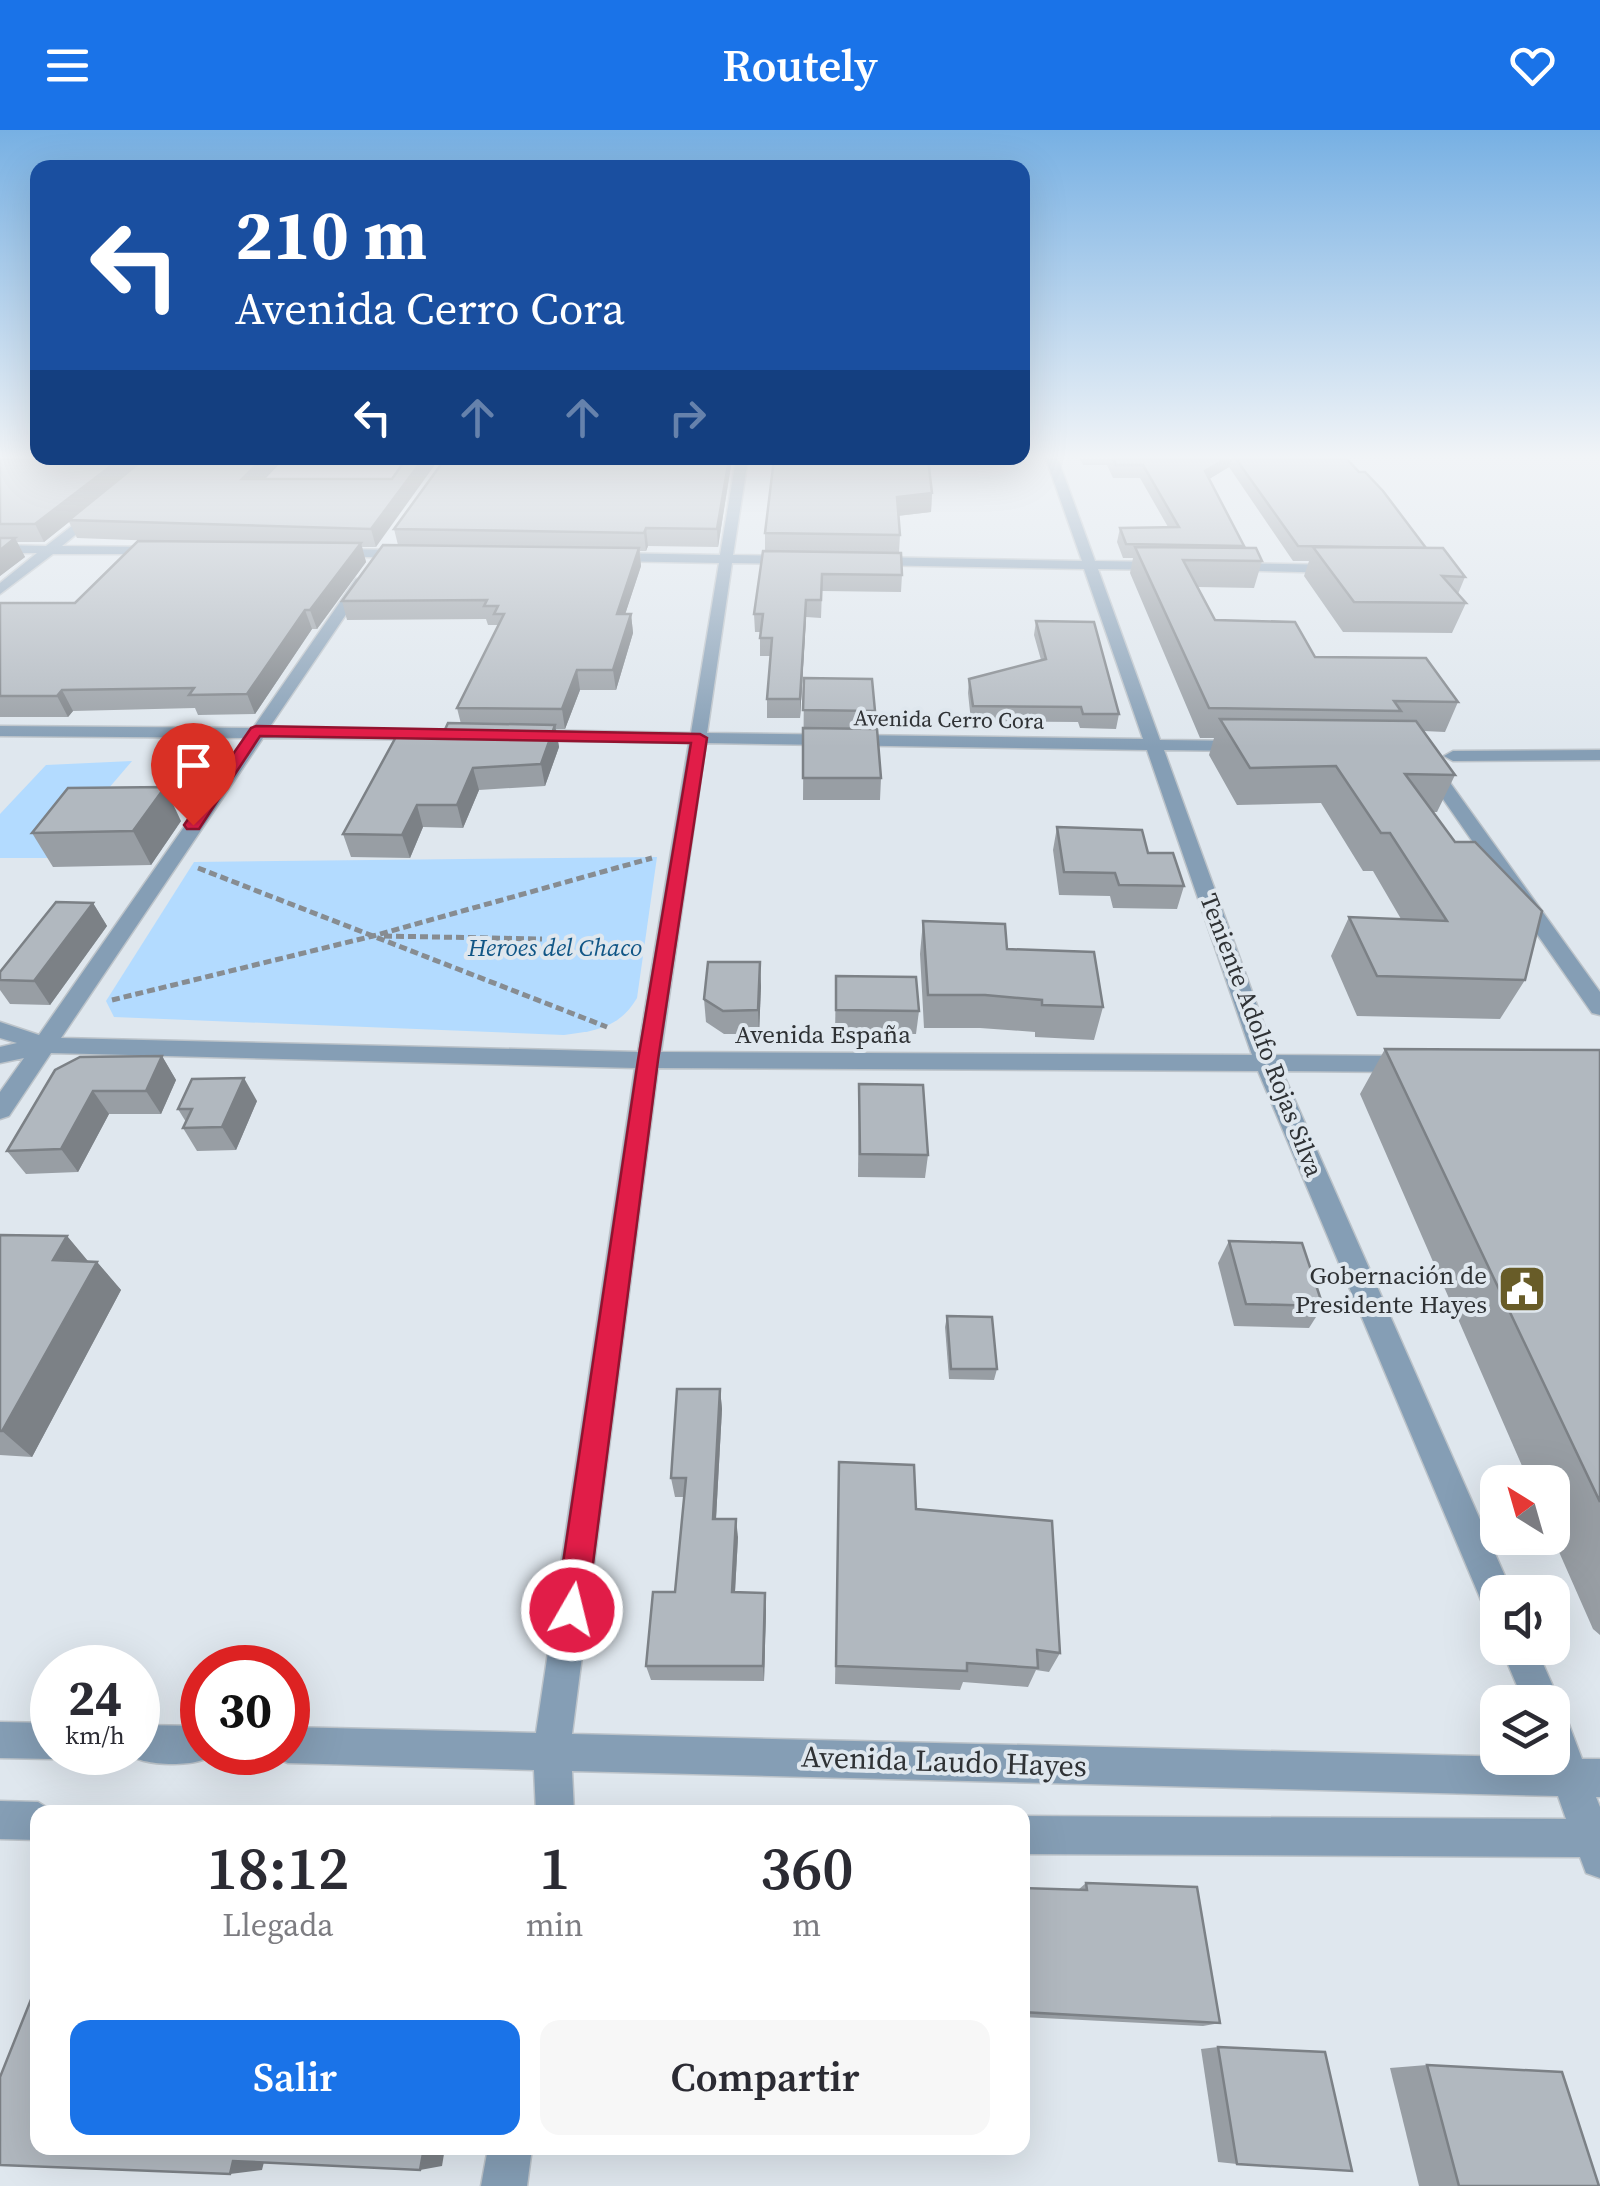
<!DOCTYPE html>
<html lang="es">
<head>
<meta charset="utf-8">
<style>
  body { margin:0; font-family:"Source Serif 4",serif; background:#f7f7f7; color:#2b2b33; height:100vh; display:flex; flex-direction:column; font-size:38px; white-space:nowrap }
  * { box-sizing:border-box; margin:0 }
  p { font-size:32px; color:#7c7c81 }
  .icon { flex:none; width:55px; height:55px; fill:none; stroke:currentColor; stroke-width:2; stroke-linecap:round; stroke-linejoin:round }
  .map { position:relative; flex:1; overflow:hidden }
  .drawer { position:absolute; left:30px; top:1675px; width:1000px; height:350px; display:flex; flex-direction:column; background:#fff; border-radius:20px; box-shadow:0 10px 40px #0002 }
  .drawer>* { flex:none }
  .hud { position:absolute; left:30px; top:30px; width:1000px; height:305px; border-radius:20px; box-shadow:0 10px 40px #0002; background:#1a4fa0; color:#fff; overflow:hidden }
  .needle { width:65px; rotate:323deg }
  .controls { position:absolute; left:1480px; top:1335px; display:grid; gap:20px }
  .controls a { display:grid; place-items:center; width:90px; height:90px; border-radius:20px; background:#fff; box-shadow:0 10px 40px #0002; font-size:50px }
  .speed { position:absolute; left:30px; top:1515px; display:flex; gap:20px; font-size:50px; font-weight:700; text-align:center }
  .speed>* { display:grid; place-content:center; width:130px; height:130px; border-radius:50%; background:#fff; box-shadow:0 10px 40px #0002; line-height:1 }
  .speed small { font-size:25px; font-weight:400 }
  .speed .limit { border:15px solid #d22; background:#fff; color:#111 }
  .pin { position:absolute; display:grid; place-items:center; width:85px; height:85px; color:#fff; margin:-102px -42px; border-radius:50% 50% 50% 0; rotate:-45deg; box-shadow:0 0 10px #0007 }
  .pin .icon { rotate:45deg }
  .me { position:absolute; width:110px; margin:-55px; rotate:8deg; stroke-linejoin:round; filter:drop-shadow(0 0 8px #0008) }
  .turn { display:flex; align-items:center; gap:35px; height:210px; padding:0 40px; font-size:45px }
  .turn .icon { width:130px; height:130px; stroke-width:2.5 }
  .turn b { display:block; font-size:70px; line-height:85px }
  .lanes { display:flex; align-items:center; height:95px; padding:0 40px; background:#0003; justify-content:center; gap:50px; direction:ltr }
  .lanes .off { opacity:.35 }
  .eta { display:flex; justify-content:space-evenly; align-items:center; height:170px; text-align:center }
  .eta b { font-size:60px; font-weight:600; line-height:70px }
  .cta { display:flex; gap:20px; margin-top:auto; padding:20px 40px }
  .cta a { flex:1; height:115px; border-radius:20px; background:#1a73e8; color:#fff; font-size:40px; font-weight:600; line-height:115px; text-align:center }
  .cta a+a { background:#f7f7f7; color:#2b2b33 }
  header { display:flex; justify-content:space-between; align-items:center; height:130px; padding:0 40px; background:#1a73e8; color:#fff; font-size:45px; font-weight:600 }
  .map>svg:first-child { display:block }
  .green { fill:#b3dbff }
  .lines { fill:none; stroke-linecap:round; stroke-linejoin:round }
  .minor-casing { stroke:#bcc3c9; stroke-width:3 }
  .path { stroke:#878c91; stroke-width:5; stroke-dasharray:8 4; stroke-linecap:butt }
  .minor { fill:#859eb5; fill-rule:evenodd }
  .wall { fill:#989ea4 }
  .shaded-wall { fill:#7c8186 }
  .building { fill:#b1b8bf; stroke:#7c8186; stroke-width:2.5 }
  .route { fill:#e11d48; stroke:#92132f; stroke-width:2.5 }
  .labels { text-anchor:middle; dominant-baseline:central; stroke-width:8; stroke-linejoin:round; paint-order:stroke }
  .far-street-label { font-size:22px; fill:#2f3235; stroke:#dfe7ee }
  .park-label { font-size:25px; font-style:italic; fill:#115686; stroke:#dfe7ee }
  .street-label { font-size:25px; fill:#2f3235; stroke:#dfe7ee }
  .poi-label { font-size:25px; fill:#2f3235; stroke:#dfe7ee; text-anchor:end }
  .near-street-label { font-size:30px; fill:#2f3235; stroke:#dfe7ee }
</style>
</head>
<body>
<header><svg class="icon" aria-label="menu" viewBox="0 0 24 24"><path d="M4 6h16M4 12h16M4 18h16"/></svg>Routely<svg class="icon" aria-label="heart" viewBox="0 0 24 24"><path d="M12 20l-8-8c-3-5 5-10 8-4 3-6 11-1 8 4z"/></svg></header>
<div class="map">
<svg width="1600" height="2056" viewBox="0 0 1600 2056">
  <rect width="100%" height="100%" fill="#dfe7ee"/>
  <g class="green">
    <polygon points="132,631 49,728 0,728 0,684 46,635"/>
    <path d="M657,727L637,868C620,897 597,901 564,905L114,887L106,871L194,732Z"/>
  </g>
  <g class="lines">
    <g class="minor-casing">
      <g id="minor">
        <path d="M736,329H748L733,425L795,426L802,430L795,434L732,433L707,603L1143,609L1084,439L870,435L863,431L870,427L1082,431L1046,329H1058L1095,431L1165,432L1172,436L1165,440L1098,439L1160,610L1245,611L1253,616L1245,621L1164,620L1275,925L1410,926L1422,934L1410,942L1282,941L1512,1462H1498V1487L1486,1482L1258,941L658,938L572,1604L1552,1628V1572H1524L1501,1518H1536L1560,1572L1556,1581L1565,1584L1582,1629H1600V1667H1596L1600,1677V1748L1586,1743L1580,1727L1022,1724V1686L1566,1689L1558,1666L572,1641L574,1682H536L534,1640L288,1633L275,1628L273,1622H288V1597L536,1603L635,938L51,923L9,986L0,989V962L24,928L0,933V917L17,913L0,908V892L39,905L246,608L0,606V596L253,598L356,449H366L368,452L269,598L475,600L483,605L475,610L263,608L61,908L638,922L689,613L525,610L517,605L525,600L691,603L719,433L610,431L603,427L610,423L720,425ZM706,613L1147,620L1252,925L661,922Z"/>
        <polygon points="99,375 103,382 62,416 160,417 165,424 53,424 0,464 0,453 37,423 0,423 0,415 46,416"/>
        <polygon points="330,419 410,420 416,424 410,428 325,426 325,420"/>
        <polygon points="1230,433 1340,435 1347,439 1340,443 1225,440 1223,437"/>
        <polygon points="1600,620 1600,630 1453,631 1444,626 1453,621"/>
        <polygon points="1427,628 1433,629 1600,862 1600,885 1592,883 1418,633"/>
        <polygon points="0,1592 52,1593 52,1622 65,1624 52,1629 0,1628"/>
        <path d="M138,1595L202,1596V1622H217C202,1639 140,1637 124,1622H138Z"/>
        <polygon points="0,1671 38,1672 54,1682 38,1682 38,1710 0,1709"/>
        <polygon points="488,2018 532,2018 527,2056 481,2056"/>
      </g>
    </g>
    <g class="path">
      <polyline points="198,738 607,897"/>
      <polyline points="384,806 542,809"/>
      <polyline points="112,870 373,806 652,728"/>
    </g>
    <use href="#minor" class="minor"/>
  </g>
  <g class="wall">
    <polygon points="0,329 284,329 264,349 392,349 376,417 362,417 366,432 317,499 312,499 255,584 198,585 195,578 73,581 68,587 0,587 0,473 75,473 159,411 77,408 69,392 44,412 17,412 25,427 0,446"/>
    <polygon points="732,329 718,417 648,416 646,421 640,421 641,436 625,484 631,484 633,503 616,560 580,560 565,599 556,599 559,617 545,656 479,660 463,698 423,697 410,728 351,727 343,704 442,606 461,594 457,578 497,497 497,495 488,495 486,489 347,490 342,471 398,415 394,399"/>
    <polygon points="1080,329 1347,329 1426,418 1465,447 1458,464 1466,473 1452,503 1343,502 1304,446 1309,431 1293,431 1229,337 1209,349 1244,416 1243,418 1262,431 1254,458 1198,457 1215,490 1315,527 1458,572 1445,602 1424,601 1455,645 1437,682 1433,682 1525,850 1500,889 1357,886 1331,826 1349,787 1401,789 1373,741 1363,741 1321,673 1237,675 1209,625 1214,608 1200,608 1130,443 1133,428 1123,428 1117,412 1120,398 1168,397 1140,348 1113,348 1107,335 1083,335"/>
    <polygon points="932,363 931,382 898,386 900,405 899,423 902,445 901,462 822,461 821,488 806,487 800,588 767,588 767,569 771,526 760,526 760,502 755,502 754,484 765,421 765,403"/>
    <polygon points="1036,491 1119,584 1116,599 1080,598 1078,592 971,591 968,563 969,549 1041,530 1034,505"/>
    <polygon points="804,548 875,581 874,599 881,648 880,670 803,670"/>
    <polygon points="181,691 151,735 53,737 32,703"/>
    <polygon points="1057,697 1184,756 1177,779 1113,778 1110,766 1059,765 1053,720"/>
    <polygon points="93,773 107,796 50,875 10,874 0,860 0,842"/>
    <polygon points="923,791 1007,819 1103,877 1094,910 1035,907 1035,902 980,898 924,898 920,824"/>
    <polygon points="836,846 919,881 916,904 835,904"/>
    <polygon points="761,856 759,904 724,904 706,892 704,869"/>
    <polygon points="1385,919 1600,920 1600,1505 1593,1499 1552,1406 1552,1352 1529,1352 1360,964"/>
    <polygon points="162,926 176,950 161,984 109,984 78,1042 26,1044 7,1021 55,940"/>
    <polygon points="859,954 928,1025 925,1048 858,1047"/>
    <polygon points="257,971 236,1020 197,1021 183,998 186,992 178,979"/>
    <polygon points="0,1105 67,1106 88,1131 97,1132 121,1160 32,1327 0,1325"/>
    <polygon points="1229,1111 1323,1176 1309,1198 1234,1196 1218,1133"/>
    <polygon points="947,1186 997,1239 994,1250 949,1249 945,1197"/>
    <polygon points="720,1259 722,1279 716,1389 738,1407 735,1462 766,1480 764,1551 651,1550 646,1536 675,1462 684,1367 675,1367 671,1348"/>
    <polygon points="839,1332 916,1379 1060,1523 1049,1542 1036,1540 1028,1557 963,1552 960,1560 835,1554"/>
    <polygon points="1086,1753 1220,1893 1203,1896 1022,1887 1022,1758 1078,1760"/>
    <polygon points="1218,1917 1237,2034 1218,2032 1201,1919"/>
    <polygon points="1427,1935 1599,2056 1419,2056 1390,1938"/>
  </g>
  <g class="shaded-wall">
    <polygon points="120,329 148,329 44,412 35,394"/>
    <polygon points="262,329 284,329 248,367 242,349"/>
    <polygon points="423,329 439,329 376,417 371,399"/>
    <polygon points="729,329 732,329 718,417 717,399"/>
    <polygon points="1225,329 1232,329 1229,337 1201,354 1205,341"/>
    <polygon points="932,363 931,382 896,386 897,367"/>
    <polygon points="646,398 648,416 646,421 644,403"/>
    <polygon points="15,408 25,427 0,446 0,420"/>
    <polygon points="361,413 366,432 317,499 310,480"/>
    <polygon points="639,418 641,436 619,503 617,484"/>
    <polygon points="806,470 806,487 800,588 800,569"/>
    <polygon points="305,480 312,499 255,584 247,564"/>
    <polygon points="631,484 633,503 616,560 613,540"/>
    <polygon points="577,540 580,560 565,599 562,579"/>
    <polygon points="62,560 73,581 68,587 57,566"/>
    <polygon points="555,595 559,617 545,656 541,634"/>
    <polygon points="473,638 479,660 463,698 457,675"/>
    <polygon points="165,657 181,691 151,735 133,701"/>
    <polygon points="417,675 423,697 410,728 402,705"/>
    <polygon points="93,773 107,796 50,875 34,851"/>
    <polygon points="760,832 761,856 759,904 758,880"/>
    <polygon points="162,926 176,950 161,984 146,961"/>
    <polygon points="244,948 257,971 236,1020 222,997"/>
    <polygon points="93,961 109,984 78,1042 61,1019"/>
    <polygon points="67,1106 91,1135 53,1130"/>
    <polygon points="97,1132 121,1160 32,1327 2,1301"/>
    <polygon points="720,1259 722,1279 715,1407 713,1389"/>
    <polygon points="736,1389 738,1407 734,1479 732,1462"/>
    <polygon points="765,1463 766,1480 764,1551 763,1536"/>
    <polygon points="424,2018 445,2018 442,2036 420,2040"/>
    <polygon points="265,2028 262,2040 230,2044 233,2031"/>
  </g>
  <g class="building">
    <polygon points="0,329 120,329 35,394 0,394"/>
    <polygon points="144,329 262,329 242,349 392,349 406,329 423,329 371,399 69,390"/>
    <polygon points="445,329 729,329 717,399 646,398 644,403 394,399"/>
    <polygon points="774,329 928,329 932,363 897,367 900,405 765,403"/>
    <polygon points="1113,329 1225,329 1205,341 1244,416 1126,414 1120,398 1179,397 1143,335 1116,335"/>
    <polygon points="1236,329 1347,329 1359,342 1365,342 1383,361 1426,418 1298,416"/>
    <polygon points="0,408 15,408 0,420"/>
    <polygon points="138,411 361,413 310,480 305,480 247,564 189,565 194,558 62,560 57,566 0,566 0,473 75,473"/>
    <polygon points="383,415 639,418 617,484 631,484 613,540 577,540 562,579 457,578 504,484 494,484 498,476 484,476 487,470 342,471"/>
    <polygon points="1135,417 1256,418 1262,431 1183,430 1215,490 1295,492 1315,527 1426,528 1458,572 1394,571 1401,581 1209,578"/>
    <polygon points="1313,417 1443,418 1465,447 1442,446 1466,473 1354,472"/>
    <polygon points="763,421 901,423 902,445 822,444 821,470 806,470 800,569 767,569 772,508 760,508 763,484 754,484"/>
    <polygon points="1036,491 1094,492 1119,584 1083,584 1081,577 973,576 969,549 1046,529"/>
    <polygon points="804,548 872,549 875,581 803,580"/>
    <polygon points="1220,589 1416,591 1455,645 1405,644 1455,712 1475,712 1542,781 1525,850 1377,846 1349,787 1447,791 1390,703 1381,703 1336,636 1250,638"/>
    <polygon points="448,593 555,595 541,634 473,638 457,675 417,675 402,705 343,704 397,605 442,606"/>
    <polygon points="803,598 877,599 881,648 803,648"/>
    <polygon points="165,657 133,701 32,703 68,658"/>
    <polygon points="1057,697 1142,700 1148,723 1173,723 1184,756 1119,755 1115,743 1064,742"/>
    <polygon points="56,772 93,773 34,851 0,850 0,842"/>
    <polygon points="923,791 1005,794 1007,819 1094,822 1103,877 1042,875 1042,870 985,865 928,865"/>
    <polygon points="708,832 760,832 758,880 723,881 704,869"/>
    <polygon points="836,846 916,847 919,881 836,880"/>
    <polygon points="1385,919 1600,920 1600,1372"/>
    <polygon points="162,926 146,961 93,961 61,1019 7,1021 55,940 80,927"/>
    <polygon points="244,948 222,997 183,998 192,979 178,979 192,949"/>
    <polygon points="859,954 923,955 928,1025 860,1024"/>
    <polygon points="0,1105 67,1106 53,1130 97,1132 2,1301 0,1301"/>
    <polygon points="1229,1111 1302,1113 1323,1176 1246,1174"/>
    <polygon points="947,1186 992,1187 997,1239 951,1239"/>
    <polygon points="677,1259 720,1259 713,1389 736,1389 732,1462 765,1463 763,1536 646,1536 653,1462 675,1462 686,1348 671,1348"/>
    <polygon points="839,1332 914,1335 916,1379 1052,1391 1060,1523 1037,1520 1038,1538 967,1533 967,1541 836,1536"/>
    <polygon points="1086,1753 1197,1757 1220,1893 1022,1882 1022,1758 1087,1760"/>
    <polygon points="38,1852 38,2018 424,2018 420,2040 233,2031 230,2044 0,2035 0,1947"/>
    <polygon points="1218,1917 1325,1922 1352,2041 1237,2034"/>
    <polygon points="1427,1935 1562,1942 1599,2056 1459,2056"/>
  </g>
  <linearGradient id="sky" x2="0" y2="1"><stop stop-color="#77b0e3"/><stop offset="0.53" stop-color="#f1f4f7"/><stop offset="1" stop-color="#f1f4f7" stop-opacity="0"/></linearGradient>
  <rect width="1600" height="617" fill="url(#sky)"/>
  <polygon class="route" points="256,596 700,604 707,608 658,930 587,1480 583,1490 572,1495 561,1490 556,1480 638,930 691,613 260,606 199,699 187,699 184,695 251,598"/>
  <defs>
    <g id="civic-square" transform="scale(2.5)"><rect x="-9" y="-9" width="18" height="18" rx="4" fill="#685c28" stroke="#dfe7ee"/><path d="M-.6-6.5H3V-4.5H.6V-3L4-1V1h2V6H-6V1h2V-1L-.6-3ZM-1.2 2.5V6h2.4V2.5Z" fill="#fff"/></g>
  </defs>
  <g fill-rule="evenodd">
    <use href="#civic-square" x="1522" y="1159"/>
  </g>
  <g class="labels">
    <g class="far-street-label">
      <text transform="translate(949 589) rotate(1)">Avenida Cerro Cora</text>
    </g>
    <g class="park-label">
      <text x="555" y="817">Heroes del Chaco</text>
    </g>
    <g class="street-label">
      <text x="823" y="904">Avenida España</text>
      <text transform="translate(1262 905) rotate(69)">Teniente Adolfo Rojas Silva</text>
    </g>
    <g class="poi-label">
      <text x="1487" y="1145">Gobernación de<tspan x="1487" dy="29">Presidente Hayes</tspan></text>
    </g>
    <g class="near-street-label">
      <text transform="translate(944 1631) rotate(2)">Avenida Laudo Hayes</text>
    </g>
  </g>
</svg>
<div class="controls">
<a><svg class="needle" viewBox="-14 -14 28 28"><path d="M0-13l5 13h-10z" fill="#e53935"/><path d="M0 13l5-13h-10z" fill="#7c7c81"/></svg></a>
<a><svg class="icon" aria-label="sound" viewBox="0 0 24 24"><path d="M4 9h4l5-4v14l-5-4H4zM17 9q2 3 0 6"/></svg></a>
<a><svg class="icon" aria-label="layers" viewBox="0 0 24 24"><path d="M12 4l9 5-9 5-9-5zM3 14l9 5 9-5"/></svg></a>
</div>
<div class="speed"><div>24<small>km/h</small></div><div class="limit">30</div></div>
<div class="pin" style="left:193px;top:695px;background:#d93025"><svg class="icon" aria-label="arrive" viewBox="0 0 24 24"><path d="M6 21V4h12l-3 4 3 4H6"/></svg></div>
<svg class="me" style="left:572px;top:1480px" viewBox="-20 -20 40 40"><circle r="17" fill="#e11d48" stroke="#fff" stroke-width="3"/><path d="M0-11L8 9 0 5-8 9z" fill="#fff"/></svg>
<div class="hud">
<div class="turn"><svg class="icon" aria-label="left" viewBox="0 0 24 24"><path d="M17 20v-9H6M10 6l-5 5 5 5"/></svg><div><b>210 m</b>Avenida Cerro Cora</div></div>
<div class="lanes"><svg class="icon" aria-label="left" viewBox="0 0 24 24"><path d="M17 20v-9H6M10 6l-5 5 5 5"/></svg><svg class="icon off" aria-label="ahead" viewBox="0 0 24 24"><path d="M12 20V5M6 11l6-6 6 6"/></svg><svg class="icon off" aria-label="ahead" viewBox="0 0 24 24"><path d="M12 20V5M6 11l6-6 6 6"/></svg><svg class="icon off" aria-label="right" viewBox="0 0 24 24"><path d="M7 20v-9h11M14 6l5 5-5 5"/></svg></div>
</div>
<section class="drawer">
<div class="eta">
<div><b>18:12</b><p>Llegada</p></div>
<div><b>1</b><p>min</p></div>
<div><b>360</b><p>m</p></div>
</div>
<div class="cta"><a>Salir</a><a>Compartir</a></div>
</section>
</div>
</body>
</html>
